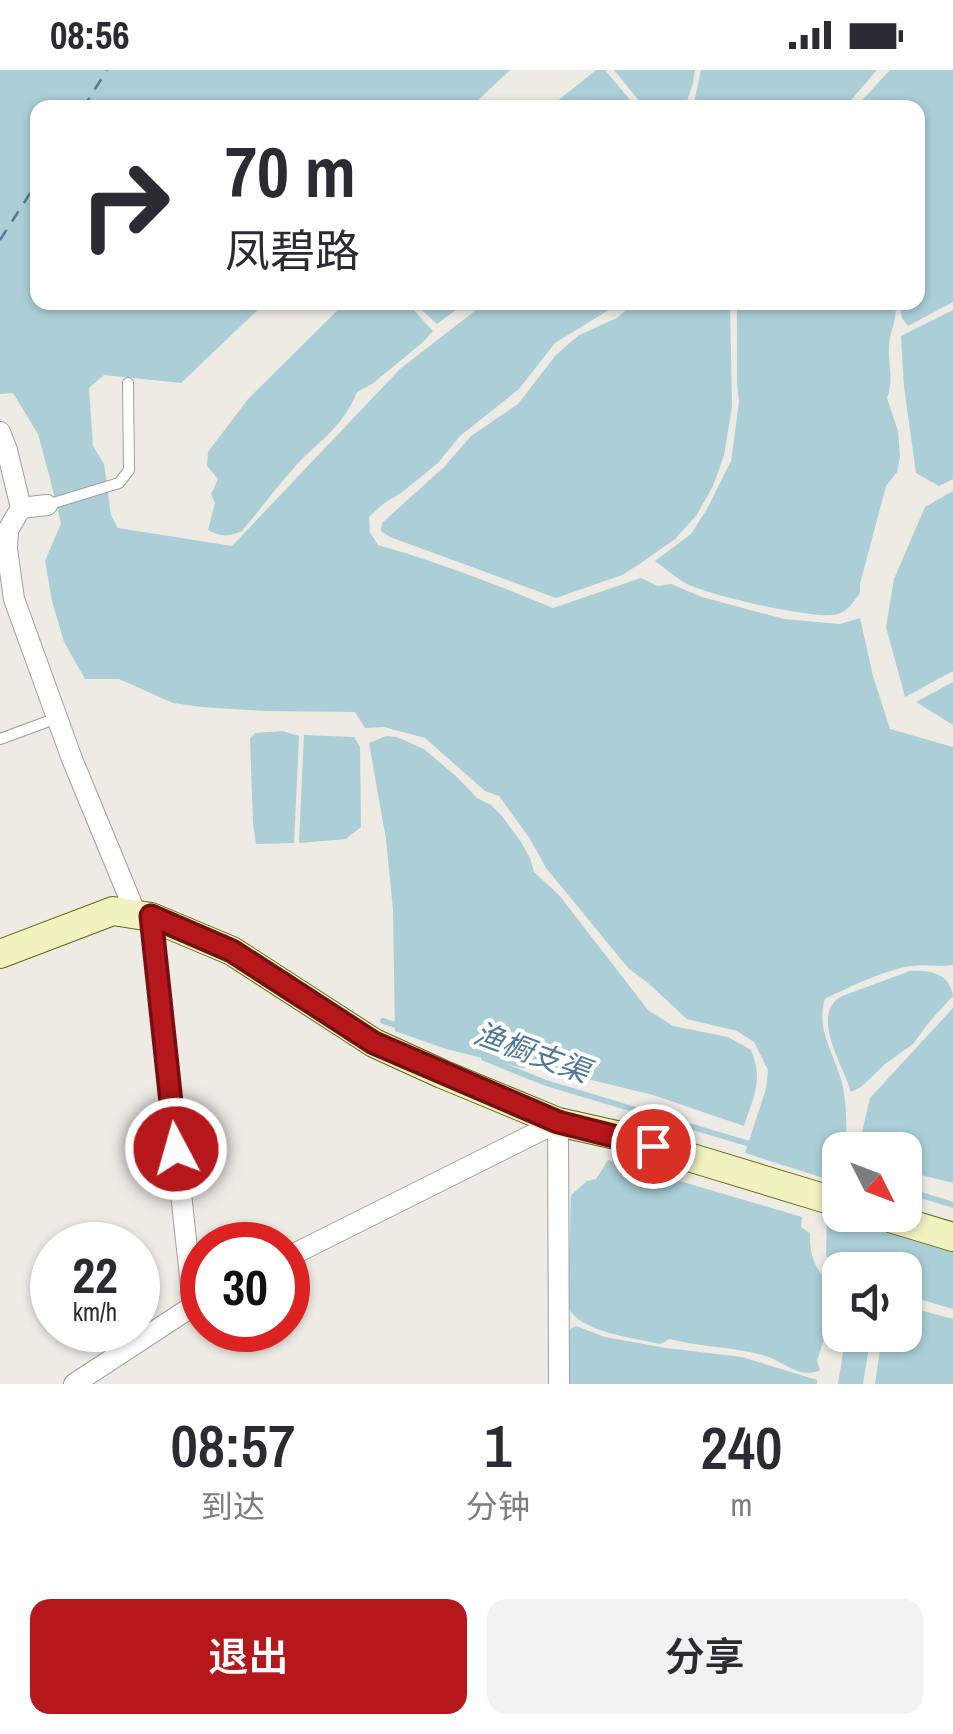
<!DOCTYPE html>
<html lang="zh">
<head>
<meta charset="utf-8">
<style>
  body { margin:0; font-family:"Archivo Narrow","Noto Sans SC",sans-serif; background:#f2f2f3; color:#2b2b33; height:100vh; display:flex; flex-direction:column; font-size:38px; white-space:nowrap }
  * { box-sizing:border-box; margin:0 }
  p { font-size:32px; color:#7c7c81 }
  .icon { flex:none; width:55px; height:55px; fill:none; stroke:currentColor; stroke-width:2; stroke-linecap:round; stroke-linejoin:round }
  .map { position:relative; height:1314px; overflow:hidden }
  .drawer { display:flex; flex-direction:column; background:#fff; flex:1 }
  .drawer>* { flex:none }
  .hud { position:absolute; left:30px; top:30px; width:895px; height:210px; border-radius:20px; box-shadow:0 2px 8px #0004; background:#fff; color:#2b2b33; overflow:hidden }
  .needle { width:65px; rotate:132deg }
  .fabs { position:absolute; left:822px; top:1062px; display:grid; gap:20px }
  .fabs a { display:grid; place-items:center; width:100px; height:100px; border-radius:20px; background:#fff; box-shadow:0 2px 8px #0004; font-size:50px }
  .speed { position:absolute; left:30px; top:1152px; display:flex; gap:20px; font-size:50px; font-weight:700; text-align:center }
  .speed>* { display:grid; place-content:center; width:130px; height:130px; border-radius:50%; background:#fff; box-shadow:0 2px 8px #0004; line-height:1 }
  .speed small { font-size:25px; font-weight:400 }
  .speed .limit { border:15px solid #d22; background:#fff; color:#111 }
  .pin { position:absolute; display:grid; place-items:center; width:85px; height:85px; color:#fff; margin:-42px; border:5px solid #fff; border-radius:50%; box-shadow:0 2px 10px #0007 }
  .me { position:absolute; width:110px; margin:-55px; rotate:354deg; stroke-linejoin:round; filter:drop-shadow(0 0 8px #0008) }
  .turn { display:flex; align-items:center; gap:35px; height:210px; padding:0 30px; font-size:45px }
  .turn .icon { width:130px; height:130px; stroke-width:2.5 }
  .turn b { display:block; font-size:70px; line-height:85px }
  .eta { display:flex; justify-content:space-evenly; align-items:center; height:170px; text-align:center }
  .eta b { font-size:60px; font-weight:600; line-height:70px }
  .primary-button { display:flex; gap:20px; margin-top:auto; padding:20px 30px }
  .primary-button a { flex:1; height:115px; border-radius:20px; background:#b5171b; color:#fff; font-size:40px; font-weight:600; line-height:115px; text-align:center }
  .primary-button a+a { background:#f2f2f3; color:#2b2b33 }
  .status { display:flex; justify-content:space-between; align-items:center; height:70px; padding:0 50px; background:#fff; direction:ltr }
  .status svg { height:28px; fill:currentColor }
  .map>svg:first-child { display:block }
  .water { fill:#abced7 }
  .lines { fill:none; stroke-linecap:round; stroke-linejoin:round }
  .stream { stroke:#abced7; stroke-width:6 }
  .ferry { stroke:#52799c; stroke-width:2.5; stroke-dasharray:12 10; stroke-linecap:butt }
  .lane-casing { stroke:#9f9f9f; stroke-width:12 }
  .street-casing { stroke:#9f9f9f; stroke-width:22 }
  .secondary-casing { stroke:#626911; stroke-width:30 }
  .lane { stroke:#fff; stroke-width:10 }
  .street { stroke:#fff; stroke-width:20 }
  .secondary { stroke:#f1f2bf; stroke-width:28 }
  .route-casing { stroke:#760f12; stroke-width:25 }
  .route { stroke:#b5171b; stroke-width:18 }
  .labels { text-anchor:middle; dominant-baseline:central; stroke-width:8; stroke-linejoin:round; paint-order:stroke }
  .water-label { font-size:30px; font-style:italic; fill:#52799c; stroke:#fff }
</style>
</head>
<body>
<div class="status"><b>08:56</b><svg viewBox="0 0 49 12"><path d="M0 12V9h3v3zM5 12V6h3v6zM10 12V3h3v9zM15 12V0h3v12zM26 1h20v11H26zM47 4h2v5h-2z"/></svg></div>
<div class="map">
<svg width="953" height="1314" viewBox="0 0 953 1314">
  <rect width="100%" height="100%" fill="#eeebe5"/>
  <g class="water">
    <path d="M0,0H510L471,37L38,38V232L265,233L181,313L104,305L89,318L93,376L104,394L111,445L118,458L232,476L400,299L485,233H620L555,273L519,319L460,366L438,393L401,423L383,434L369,447L370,462L378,475C438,492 495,514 553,538L641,508L658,516L671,514L702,527L784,549L840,554L860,548L873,606L890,659L953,677V895C939,897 925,894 911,896C888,899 846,918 825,929C814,963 840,991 844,1023C847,1042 846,1061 847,1080H840V1105L836,1112L745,1083L766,1019L768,1000L754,972L737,961L687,949L648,913L629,899L546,798L530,769L499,726L485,721L425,668L384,657L365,658L355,642L266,641L202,637L173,633L119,609H85L64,572L52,531L45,491L61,453L49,405L38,364L13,323L0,324Z"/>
    <polygon points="596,0 605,0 636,37 550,37"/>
    <polygon points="614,0 695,0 693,13 685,37 645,38"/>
    <polygon points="701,0 877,0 845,37 693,37"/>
    <polygon points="890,0 953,0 953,232 908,256 902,248 899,233 918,232 918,38 856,37"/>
    <polygon points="635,232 730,233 732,337 724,385 713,416 696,446 675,469 638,495 622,505 556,528 390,467 381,461 382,453 444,397 471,366 518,334 556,285 579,265 617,248"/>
    <path d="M345,233H407L433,261L422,273L372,314L357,322C342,360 316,372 292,400C274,420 259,441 242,461C229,467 220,467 208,460L215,433L211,424L218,409L207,396L208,382L248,329Z"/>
    <polygon points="414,233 465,233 437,254"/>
    <path d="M737,233H895C898,247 890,261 889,276C888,293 894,311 887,328L898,361L900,387L897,402L886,416L860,514V523C854,531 848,541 838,544C817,551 709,525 687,514C676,508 665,498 655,491L691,464L707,439L731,391L739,332L737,313Z"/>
    <polygon points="953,240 953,409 939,416 916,403 904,317 901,266"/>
    <polygon points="953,421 953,601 905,627 886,557 894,509 925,437"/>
    <polygon points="953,612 953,655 916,632"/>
    <polygon points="282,661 299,666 294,773 256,774 253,753 250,669 255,663"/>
    <polygon points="304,665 354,667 360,677 361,757 346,769 299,773"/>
    <path d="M386,666L397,667L424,679L458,708L477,728L491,735L502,746L521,772L530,788L534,802L559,825L648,940L673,956L728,967L751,980C764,1011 753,1027 744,1056L653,1025L534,996L522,998L446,979L395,961L393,840L386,769L369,673Z"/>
    <path d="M910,901C931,900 950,904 953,926L930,951L913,974L885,994L861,1017L851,1022C843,995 809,944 842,926Z"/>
    <polygon points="953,938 953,1113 905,1101 905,1080 858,1079 870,1028"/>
    <path d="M608,1090L802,1147L801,1157L810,1163C809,1188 817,1201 833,1220V1229L830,1232L829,1254L817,1291L820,1300C801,1310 784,1292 766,1286C735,1277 701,1277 669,1269L660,1274C634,1268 579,1262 568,1237L571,1125L587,1111L596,1109Z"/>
    <polygon points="827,1139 840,1145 847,1145 953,1177 953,1239 905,1225 905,1200 842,1200 826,1186"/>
    <polygon points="905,1236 953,1249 953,1314 875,1314 882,1265 905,1265"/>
    <polygon points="576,1256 605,1267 666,1278 742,1287 817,1310 817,1314 568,1314 566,1272 570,1259"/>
    <polygon points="846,1265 871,1265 863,1314 838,1314"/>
  </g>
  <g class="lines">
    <g class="stream">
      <polyline points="383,951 402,957"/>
      <polyline points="484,988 546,1013 753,1075"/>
      <polyline points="905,1120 953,1135"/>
    </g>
    <g class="ferry">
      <polyline points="83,38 107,0"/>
      <polyline points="0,170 38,111"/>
    </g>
    <g class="lane-casing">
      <g id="lane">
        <polyline points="47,435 119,413 129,400 128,313"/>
        <polyline points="0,669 57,648"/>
      </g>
    </g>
    <g class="street-casing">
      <g id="street">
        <polyline points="0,362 7,380 21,438"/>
        <polyline points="47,435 21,438 8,460 7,479 14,529 72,689 136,844"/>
        <polyline points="151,847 193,1234"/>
        <polyline points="288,1187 558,1052 559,1314"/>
        <polyline points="74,1314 202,1230"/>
      </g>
    </g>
    <g class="secondary-casing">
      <g id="secondary">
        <polyline points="0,884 113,841 151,847 232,881 374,973 442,1004 558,1052 616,1065 840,1133"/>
        <polyline points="880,1145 953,1167"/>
      </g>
    </g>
    <use href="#lane" class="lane"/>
    <use href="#street" class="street"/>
    <use href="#secondary" class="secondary"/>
  </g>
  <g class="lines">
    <g class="route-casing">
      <polyline id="route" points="176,1079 151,846 232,881 374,973 558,1052 653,1076"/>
    </g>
    <use href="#route" class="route"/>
  </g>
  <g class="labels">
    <g class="water-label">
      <text transform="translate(532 982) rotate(20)">渔橱支渠</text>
    </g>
  </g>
</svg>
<div class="fabs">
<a><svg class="needle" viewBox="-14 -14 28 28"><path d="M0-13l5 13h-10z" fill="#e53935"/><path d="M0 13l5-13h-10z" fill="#7c7c81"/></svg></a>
<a><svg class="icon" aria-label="sound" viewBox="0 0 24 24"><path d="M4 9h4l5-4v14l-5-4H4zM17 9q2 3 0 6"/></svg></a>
</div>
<div class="speed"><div>22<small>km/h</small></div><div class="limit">30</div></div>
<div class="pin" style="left:653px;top:1076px;background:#d93025"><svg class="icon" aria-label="arrive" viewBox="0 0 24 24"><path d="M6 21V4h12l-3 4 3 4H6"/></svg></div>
<svg class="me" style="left:176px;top:1079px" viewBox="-20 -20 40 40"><circle r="17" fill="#b5171b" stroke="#fff" stroke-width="3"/><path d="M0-11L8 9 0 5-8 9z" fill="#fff"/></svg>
<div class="hud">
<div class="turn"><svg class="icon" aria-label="right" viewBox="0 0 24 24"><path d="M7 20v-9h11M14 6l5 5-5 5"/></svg><div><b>70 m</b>凤碧路</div></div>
</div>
</div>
<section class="drawer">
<div class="eta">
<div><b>08:57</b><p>到达</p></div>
<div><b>1</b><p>分钟</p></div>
<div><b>240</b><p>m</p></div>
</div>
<div class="primary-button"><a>退出</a><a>分享</a></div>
</section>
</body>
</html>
